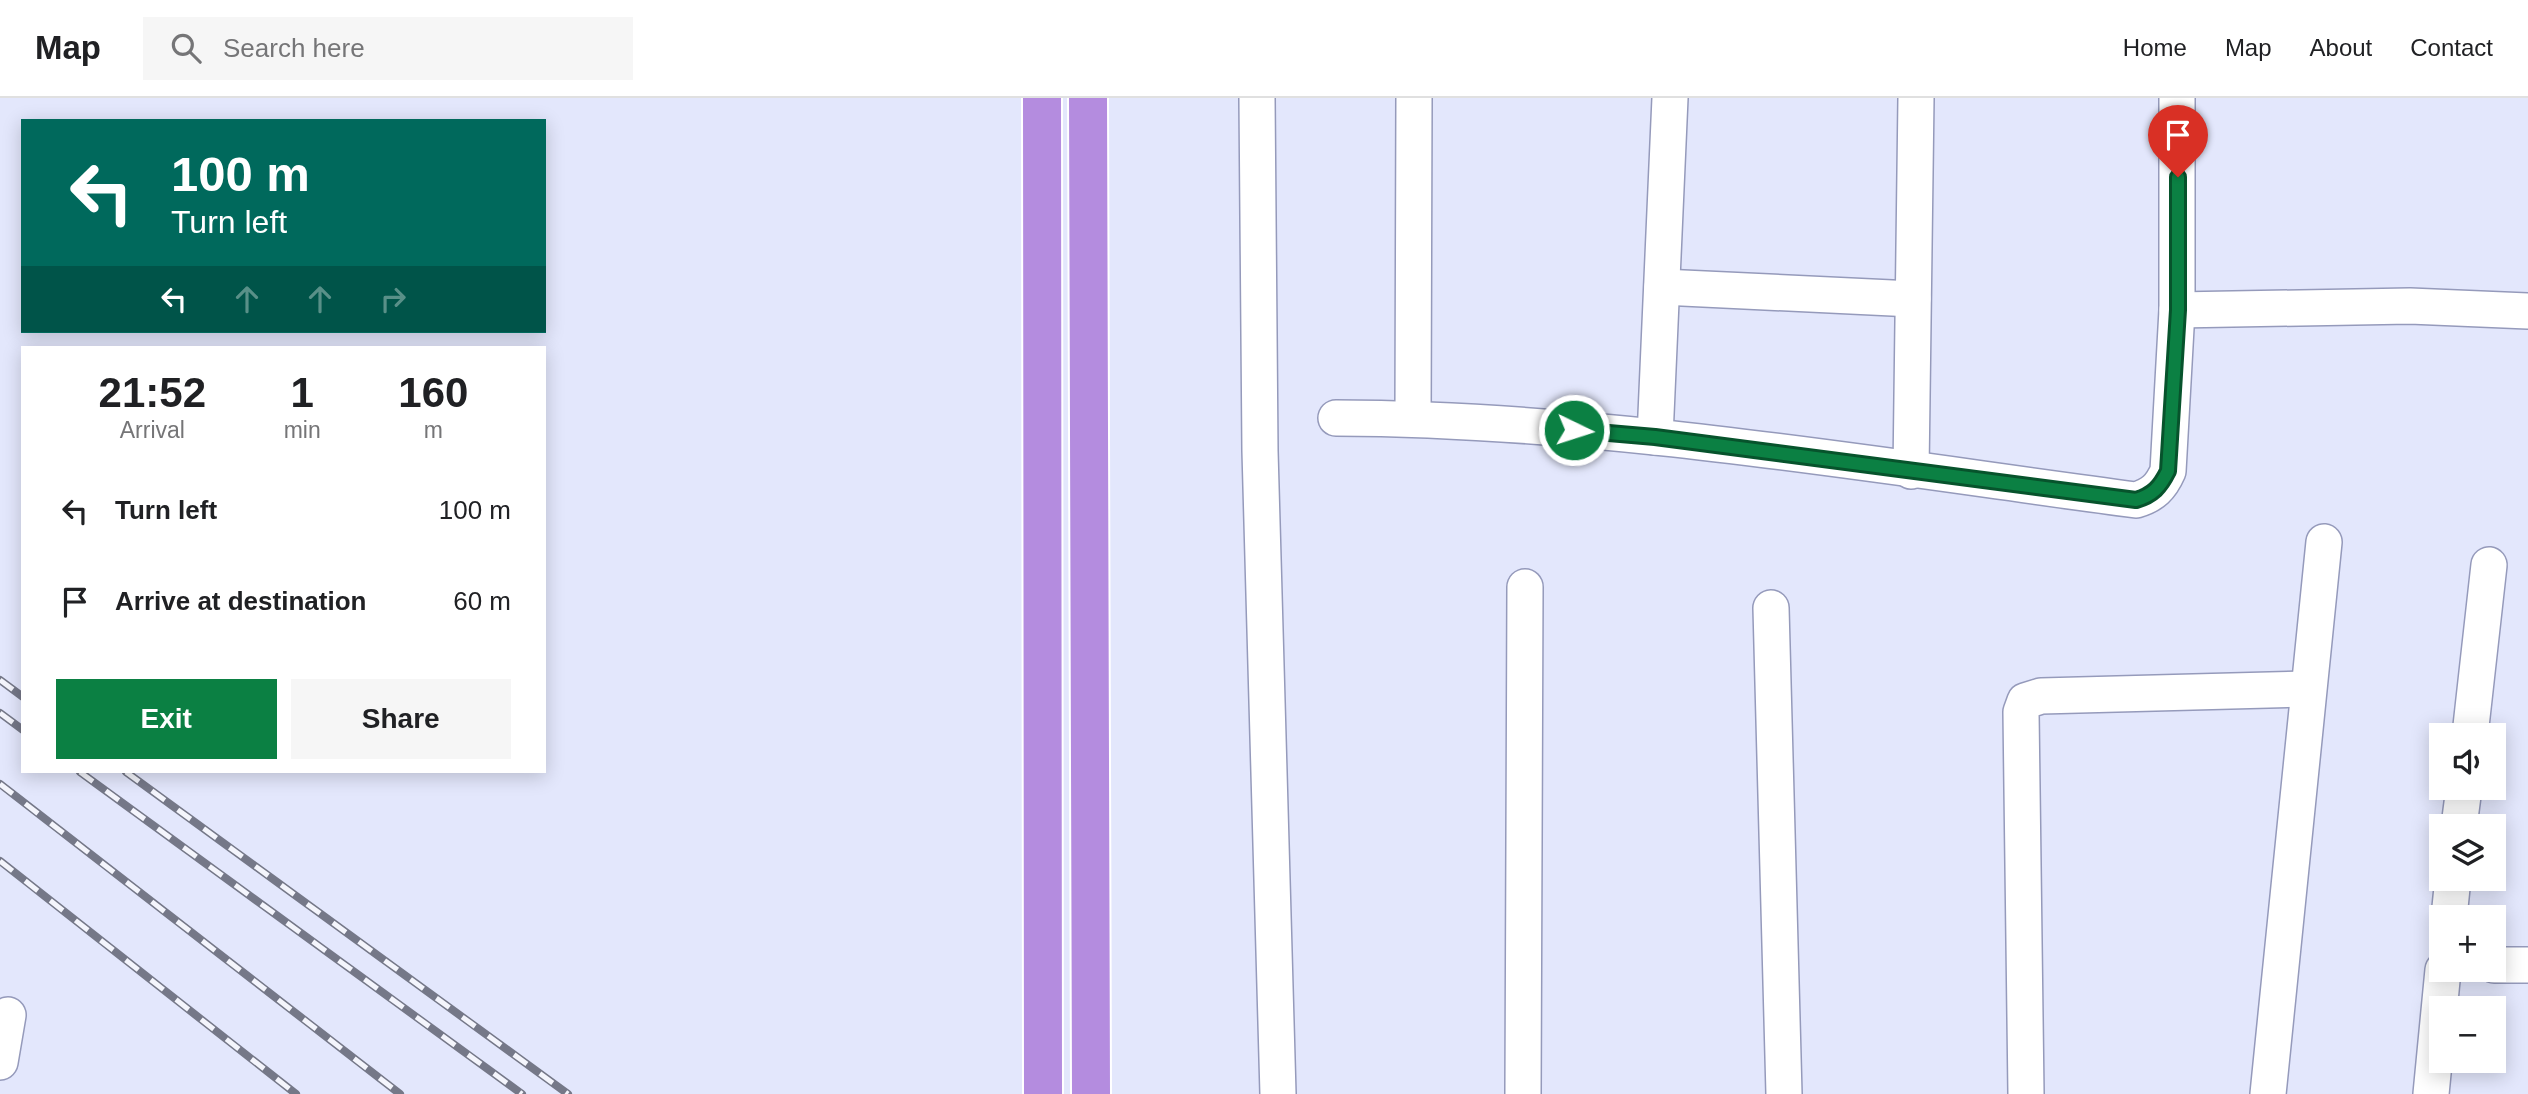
<!DOCTYPE html>
<html lang="en">
<head>
<meta charset="utf-8">
<style>
  body { margin:0; font-family:Helvetica,sans-serif; background:#f6f6f6; color:#202124; height:100vh; display:flex; flex-direction:column; font-size:26px; white-space:nowrap }
  * { box-sizing:border-box; margin:0 }
  p { font-size:23px; color:#757577 }
  .icon { flex:none; width:38px; height:38px; fill:none; stroke:currentColor; stroke-width:2; stroke-linecap:round; stroke-linejoin:round }
  .map { position:relative; flex:1; overflow:hidden }
  .drawer { position:absolute; left:21px; top:248px; width:525px; height:427px; display:flex; flex-direction:column; background:#fff; border-radius:0px; box-shadow:0 4px 18px #0003 }
  .drawer>* { flex:none }
  .guide { position:absolute; left:21px; top:21px; width:525px; height:214px; border-radius:0px; box-shadow:0 4px 18px #0003; background:#00695c; color:#fff; overflow:hidden }
  .buttons { position:absolute; left:2429px; top:625px; display:grid; gap:14px }
  .buttons a { display:grid; place-items:center; width:77px; height:77px; border-radius:0px; background:#fff; box-shadow:0 4px 18px #0003; font-size:35px }
  .pin { position:absolute; display:grid; place-items:center; width:60px; height:60px; color:#fff; margin:-72px -30px; border-radius:50% 50% 50% 0; rotate:-45deg; box-shadow:0 0 7px #0007 }
  .pin .icon { rotate:45deg }
  .me { position:absolute; width:77px; margin:-38px; rotate:94deg; stroke-linejoin:round; filter:drop-shadow(0 0 5px #0008) }
  .turn { display:flex; align-items:center; gap:24px; height:147px; padding:0 35px; font-size:32px }
  .turn .icon { width:91px; height:91px; stroke-width:2.5 }
  .turn b { display:block; font-size:49px; line-height:60px }
  .lanes { display:flex; align-items:center; height:66px; padding:0 35px; background:#0003; justify-content:center; gap:35px; direction:ltr }
  .lanes .off { opacity:.35 }
  .eta { display:flex; justify-content:space-evenly; align-items:center; height:119px; text-align:center }
  .eta b { font-size:42px; font-weight:800; line-height:49px }
  .button { display:flex; gap:14px; margin-top:auto; padding:14px 35px }
  .button a { flex:1; height:80px; border-radius:0px; background:#0b8043; color:#fff; font-size:28px; font-weight:800; line-height:80px; text-align:center }
  .button a+a { background:#f6f6f6; color:#202124 }
  ul { padding:0; list-style:none }
  li { display:flex; align-items:center; gap:21px; height:91px; padding:0 35px }
  li div { flex:1 }
  li b { display:block; font-size:26px }
  li em { font-style:normal }
  header { display:flex; align-items:center; gap:42px; box-sizing:border-box; height:98px; padding:0 35px; background:#fff; border-bottom:2px solid #e0e0e0 }
  header strong { font-size:33px }
  nav { display:flex; gap:38px; margin-inline-start:auto; font-size:24px }
  .search { width:490px; height:63px; background:#f6f6f6; display:flex; align-items:center; gap:18px; box-sizing:border-box; padding:0 24px; border-radius:0px; color:#757577; font-size:26px }
  .map>svg:first-child { display:block }
  .lines { fill:none; stroke-linecap:round; stroke-linejoin:round }
  .minor-casing { stroke:#959abb; stroke-width:38 }
  .trunk-casing { stroke:#fff; stroke-width:42 }
  .minor { stroke:#fff; stroke-width:35 }
  .trunk { stroke:#b48cdf; stroke-width:38 }
  .rail-casing { stroke:#757888; stroke-width:8 }
  .rail { stroke:#f4f5fc; stroke-width:5; stroke-dasharray:16; stroke-linecap:butt }
  .route-casing { stroke:#07532c; stroke-width:18 }
  .route { stroke:#0b8043; stroke-width:12 }
</style>
</head>
<body>
<header>
<strong>Map</strong>
<div class="search"><svg class="icon" aria-label="search" viewBox="0 0 24 24"><circle cx="10" cy="10" r="6"/><path d="M15 15l6 6"/></svg>Search here</div>
<nav><a>Home</a><a>Map</a><a>About</a><a>Contact</a></nav>
</header>
<div class="map">
<svg width="2528" height="996" viewBox="0 0 2528 996">
  <rect width="100%" height="100%" fill="#e3e7fc"/>
  <g class="lines">
    <g class="minor-casing">
      <g id="minor">
        <polyline points="1257,0 1260,353 1278,996"/>
        <polyline points="1662,189 1913,201"/>
        <polyline points="2177,212 2410,208 2528,213"/>
        <path d="M1336,320C1604,321 1871,367 2136,402C2153,397 2161,389 2168,373L2177,212V0"/>
        <polyline points="1413,320 1414,0"/>
        <polyline points="1655,339 1670,0"/>
        <polyline points="1911,373 1916,0"/>
        <polyline points="1771,510 1784,996"/>
        <polyline points="2470,637 2489,467"/>
        <polyline points="2459,728 2464,690"/>
        <polyline points="2449,819 2453,780"/>
        <polyline points="2494,867 2528,867"/>
        <polyline points="0,964 8,917"/>
        <polyline points="1523,996 1525,489"/>
        <polyline points="2026,996 2021,614 2025,603 2041,598 2307,591"/>
        <polyline points="2268,996 2324,444"/>
        <polyline points="2431,996 2443,872"/>
      </g>
    </g>
    <g class="trunk-casing">
      <g id="trunk">
        <polyline points="1042,0 1043,996"/>
        <polyline points="1088,0 1091,996"/>
      </g>
    </g>
    <use href="#minor" class="minor"/>
    <use href="#trunk" class="trunk"/>
    <g class="rail-casing">
      <g id="rail">
        <polyline points="0,582 23,599"/>
        <polyline points="0,615 23,632"/>
        <polyline points="80,674 522,996"/>
        <polyline points="126,674 568,996"/>
        <polyline points="0,686 400,996"/>
        <polyline points="0,763 296,996"/>
      </g>
    </g>
    <use href="#rail" class="rail"/>
  </g>
  <g class="lines">
    <g class="route-casing">
      <path id="route" d="M1574,332L1655,339L2136,402C2153,397 2160,389 2168,373L2178,212V79"/>
    </g>
    <use href="#route" class="route"/>
  </g>
</svg>
<div class="buttons">
<a><svg class="icon" aria-label="sound" viewBox="0 0 24 24"><path d="M4 9h4l5-4v14l-5-4H4zM17 9q2 3 0 6"/></svg></a>
<a><svg class="icon" aria-label="layers" viewBox="0 0 24 24"><path d="M12 4l9 5-9 5-9-5zM3 14l9 5 9-5"/></svg></a>
<a>+</a>
<a>−</a>
</div>
<div class="pin" style="left:2178px;top:79px;background:#d93025"><svg class="icon" aria-label="arrive" viewBox="0 0 24 24"><path d="M6 21V4h12l-3 4 3 4H6"/></svg></div>
<svg class="me" style="left:1574px;top:332px" viewBox="-20 -20 40 40"><circle r="17" fill="#0b8043" stroke="#fff" stroke-width="3"/><path d="M0-11L8 9 0 5-8 9z" fill="#fff"/></svg>
<div class="guide">
<div class="turn"><svg class="icon" aria-label="left" viewBox="0 0 24 24"><path d="M17 20v-9H6M10 6l-5 5 5 5"/></svg><div><b>100 m</b>Turn left</div></div>
<div class="lanes"><svg class="icon" aria-label="left" viewBox="0 0 24 24"><path d="M17 20v-9H6M10 6l-5 5 5 5"/></svg><svg class="icon off" aria-label="ahead" viewBox="0 0 24 24"><path d="M12 20V5M6 11l6-6 6 6"/></svg><svg class="icon off" aria-label="ahead" viewBox="0 0 24 24"><path d="M12 20V5M6 11l6-6 6 6"/></svg><svg class="icon off" aria-label="right" viewBox="0 0 24 24"><path d="M7 20v-9h11M14 6l5 5-5 5"/></svg></div>
</div>
<section class="drawer">
<div class="eta">
<div><b>21:52</b><p>Arrival</p></div>
<div><b>1</b><p>min</p></div>
<div><b>160</b><p>m</p></div>
</div>
<ul>
<li><svg class="icon" aria-label="left" viewBox="0 0 24 24"><path d="M17 20v-9H6M10 6l-5 5 5 5"/></svg><div><b>Turn left</b></div><em>100 m</em></li>
<li><svg class="icon" aria-label="arrive" viewBox="0 0 24 24"><path d="M6 21V4h12l-3 4 3 4H6"/></svg><div><b>Arrive at destination</b></div><em>60 m</em></li>
</ul>
<div class="button"><a>Exit</a><a>Share</a></div>
</section>
</div>
</body>
</html>
